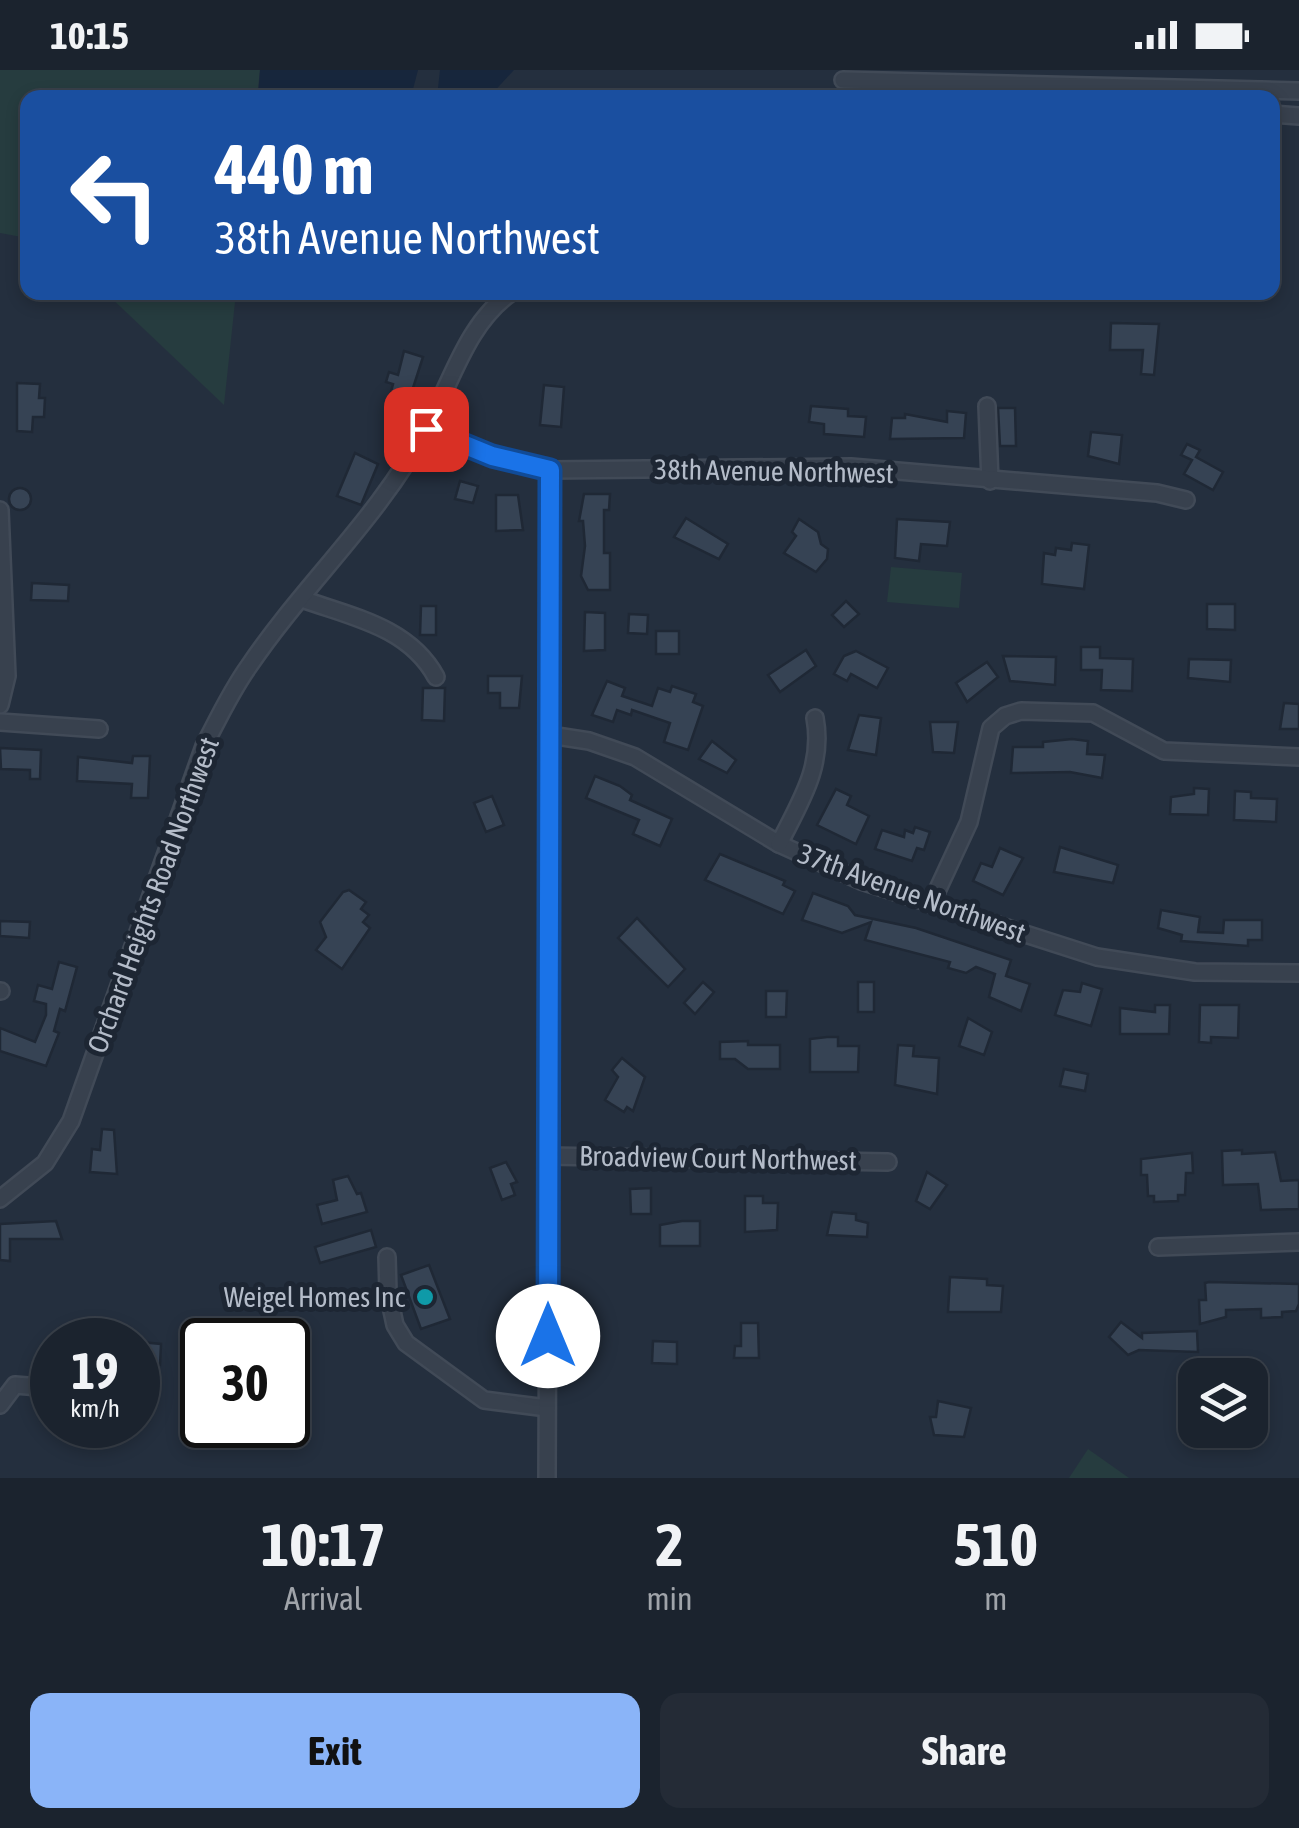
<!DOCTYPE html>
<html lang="en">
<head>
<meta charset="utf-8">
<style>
  body { margin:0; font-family:"Asap Condensed",sans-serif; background:#242b36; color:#f1f3f6; height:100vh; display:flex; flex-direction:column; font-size:38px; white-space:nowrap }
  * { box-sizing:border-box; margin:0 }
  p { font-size:32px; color:#a0a4aa }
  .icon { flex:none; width:55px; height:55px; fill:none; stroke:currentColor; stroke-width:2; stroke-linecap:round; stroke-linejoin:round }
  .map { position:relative; height:1408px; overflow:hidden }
  .side { display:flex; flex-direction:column; background:#1b232e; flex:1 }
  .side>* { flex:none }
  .guide { position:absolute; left:20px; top:20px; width:1260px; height:210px; border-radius:20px; box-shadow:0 5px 15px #0003,0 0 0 2px #39404a; background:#1a4fa0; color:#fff; overflow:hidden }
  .buttons { position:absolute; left:1178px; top:1288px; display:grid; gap:20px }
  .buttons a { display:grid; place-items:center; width:90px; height:90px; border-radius:20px; background:#1b232e; box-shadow:0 5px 15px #0003,0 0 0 2px #39404a; font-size:50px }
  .speed { position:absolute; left:30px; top:1248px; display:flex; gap:20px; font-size:50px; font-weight:700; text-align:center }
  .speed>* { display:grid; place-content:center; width:130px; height:130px; border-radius:50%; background:#1b232e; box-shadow:0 5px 15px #0003,0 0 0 2px #39404a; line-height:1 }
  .speed small { font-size:25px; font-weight:400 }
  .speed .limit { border:5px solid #111; border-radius:15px; background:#fff; color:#111 }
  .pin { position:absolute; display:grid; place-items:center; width:85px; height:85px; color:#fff; margin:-42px; border-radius:20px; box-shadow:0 5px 15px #0006 }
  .me { position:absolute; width:110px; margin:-55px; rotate:0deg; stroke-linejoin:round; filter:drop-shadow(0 0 8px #0008) }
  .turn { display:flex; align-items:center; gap:35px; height:210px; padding:0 30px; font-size:45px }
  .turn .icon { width:130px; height:130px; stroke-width:2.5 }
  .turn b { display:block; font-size:70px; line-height:85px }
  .eta { display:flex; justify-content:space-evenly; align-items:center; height:170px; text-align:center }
  .eta b { font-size:60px; font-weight:700; line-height:70px }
  .cta { display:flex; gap:20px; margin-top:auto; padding:20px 30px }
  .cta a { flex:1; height:115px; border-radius:20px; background:#8ab4f8; color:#111; font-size:40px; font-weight:700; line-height:115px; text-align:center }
  .cta a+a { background:#242b36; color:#f1f3f6 }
  .status { display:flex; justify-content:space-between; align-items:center; height:70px; padding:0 50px; background:#1b232e; direction:ltr }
  .status svg { height:28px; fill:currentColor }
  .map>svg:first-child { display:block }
  .green { fill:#263c3f }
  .water { fill:#17263c }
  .building { fill:#364354; stroke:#1f2835; stroke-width:2.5 }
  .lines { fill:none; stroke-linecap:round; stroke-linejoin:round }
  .minor-casing { stroke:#414a57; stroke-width:20 }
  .minor { stroke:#38414e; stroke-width:15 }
  .route-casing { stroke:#114b97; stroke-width:25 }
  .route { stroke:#1a73e8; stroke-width:18 }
  .culture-dot { fill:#0f9aa8; stroke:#1d2633; stroke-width:4 }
  .labels { text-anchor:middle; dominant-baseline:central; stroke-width:10; stroke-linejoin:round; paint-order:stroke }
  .street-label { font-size:28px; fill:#b4bcc9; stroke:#1d2633 }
  .poi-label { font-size:28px; fill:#b4bcc9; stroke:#1d2633; text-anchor:end }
</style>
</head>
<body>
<div class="status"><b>10:15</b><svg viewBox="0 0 49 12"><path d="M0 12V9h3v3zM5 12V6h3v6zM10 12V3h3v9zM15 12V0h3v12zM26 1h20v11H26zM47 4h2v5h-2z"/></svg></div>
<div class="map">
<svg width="1299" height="1408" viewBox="0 0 1299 1408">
  <rect width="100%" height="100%" fill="#242f3e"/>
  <g class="green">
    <polygon points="0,0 260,0 257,27 28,28 27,168 0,163"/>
    <polygon points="106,223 236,223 224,335"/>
    <polygon points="891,497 962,503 959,538 887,532"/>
    <polygon points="1088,1379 1129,1408 1069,1408"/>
  </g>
  <g class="water">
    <polygon points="260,0 418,0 411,27 258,27"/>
    <polygon points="440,0 514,0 489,27 437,27"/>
  </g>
  <g class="building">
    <polygon points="1111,253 1159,254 1154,305 1141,304 1143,280 1110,280"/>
    <polygon points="404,281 423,287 404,346 386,341 393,314 386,312 389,302 398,305"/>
    <polygon points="17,313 40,314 39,328 45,328 44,347 33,347 32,362 17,361"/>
    <polygon points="544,315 564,317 561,357 540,355"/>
    <polygon points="811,336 848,339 848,346 866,347 864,367 824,364 824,354 809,352"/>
    <polygon points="998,338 1015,338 1016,376 1000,376"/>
    <polygon points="947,341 966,343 964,368 890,369 892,348 905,348 905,344 947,352"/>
    <polygon points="1091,362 1122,365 1119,394 1088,386"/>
    <polygon points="1187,374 1200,380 1196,387 1223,402 1213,420 1184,404 1192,390 1181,385"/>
    <polygon points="355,383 378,394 361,435 337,426"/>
    <polygon points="460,411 478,416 473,433 455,429"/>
    <circle cx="20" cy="429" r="11"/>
    <polygon points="584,424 610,424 609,440 604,440 604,483 610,483 610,520 588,520 581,506 585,476 583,451 579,451"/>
    <polygon points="496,425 518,425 523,460 496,461"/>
    <polygon points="686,448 728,474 719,489 674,467"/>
    <polygon points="799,449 818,462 821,474 828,479 827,489 816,502 784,483 796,466 792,462"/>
    <polygon points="897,449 950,452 947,476 921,474 919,491 895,488"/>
    <polygon points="1072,473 1089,475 1084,519 1042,514 1044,483 1055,485 1056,478 1071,480"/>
    <polygon points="32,513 69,515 68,531 31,530"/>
    <polygon points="846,531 859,544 844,557 832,545"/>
    <polygon points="1207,534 1235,534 1235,560 1207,559"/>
    <polygon points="421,536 436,536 436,565 420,565"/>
    <polygon points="585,542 605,543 605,580 584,581"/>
    <polygon points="629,544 648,545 647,564 628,563"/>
    <rect x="656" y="561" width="23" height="23"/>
    <polygon points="1081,577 1100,577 1100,588 1133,589 1132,621 1101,620 1102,600 1081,600"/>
    <polygon points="806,580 816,596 780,622 768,605"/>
    <polygon points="856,581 888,598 877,618 851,604 847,611 834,604 844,586"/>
    <polygon points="1003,586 1056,587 1055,615 1010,611"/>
    <polygon points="1189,589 1231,590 1230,612 1188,608"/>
    <polygon points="987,592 998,607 967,632 956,613"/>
    <polygon points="488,606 522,606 519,638 500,638 500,623 488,623"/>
    <polygon points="607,611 625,618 622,626 652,636 658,618 670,622 672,616 696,624 693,632 703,636 688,680 664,672 670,653 632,640 631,645 617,640 613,652 592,645"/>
    <polygon points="423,618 445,618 444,651 422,650"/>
    <polygon points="1284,633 1299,634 1299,659 1280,659"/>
    <polygon points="859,645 881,648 876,685 848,680"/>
    <polygon points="930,652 958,652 954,683 933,682"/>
    <polygon points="1072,669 1088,671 1087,684 1105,685 1102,708 1070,702 1011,703 1013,677 1043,677 1043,672"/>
    <polygon points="712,671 736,690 727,703 699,689"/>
    <polygon points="0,678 41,680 40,709 30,709 30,700 1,699"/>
    <polygon points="133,686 150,686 148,728 131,728 132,714 77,711 78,687 132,693"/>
    <polygon points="595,706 620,716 632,725 630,730 672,749 660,776 633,764 639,750 586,728"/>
    <polygon points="1194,718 1209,719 1208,745 1170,744 1171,727 1194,724"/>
    <polygon points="836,719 851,726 847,735 869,746 856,774 817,755"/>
    <polygon points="1235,721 1251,722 1251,728 1277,729 1276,752 1234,750"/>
    <polygon points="492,726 504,755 486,762 474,733"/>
    <polygon points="915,757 930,762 924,780 917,778 912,791 875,779 882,760 904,767 905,760 913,763"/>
    <polygon points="1060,777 1118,795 1113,813 1054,802"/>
    <polygon points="1000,778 1023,788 1003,825 973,811 981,793 992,797"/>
    <polygon points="720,784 785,811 783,815 795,821 783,844 705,810"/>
    <polygon points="349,820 366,832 361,839 369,845 363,852 370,858 342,899 316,880 326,867 320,852 343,822"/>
    <polygon points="813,823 848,836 855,845 916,858 1011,890 1006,906 1030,914 1021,941 989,927 995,904 976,897 966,903 948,898 950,892 865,870 871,852 842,863 802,850"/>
    <polygon points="1161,840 1200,847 1198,862 1223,863 1224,850 1262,850 1262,870 1248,870 1248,876 1181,871 1182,865 1158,858"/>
    <polygon points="637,848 685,899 668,917 618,868"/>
    <polygon points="0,851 30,852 29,868 0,866"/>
    <polygon points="59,892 77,897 65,941 60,939 54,961 59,963 46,996 0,981 0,958 35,972 46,945 46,934 34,931 38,915 52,919"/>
    <polygon points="703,912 714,922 695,944 684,933"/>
    <rect x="858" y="912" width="16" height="30"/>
    <polygon points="1082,913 1102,919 1091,956 1055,945 1063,920 1080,922"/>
    <polygon points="766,921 787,921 786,947 766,947"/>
    <polygon points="1155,935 1170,935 1169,964 1120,964 1120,938 1155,942"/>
    <polygon points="1200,935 1239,935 1238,968 1211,967 1211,973 1199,972"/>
    <polygon points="968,948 992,962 984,985 959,976"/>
    <polygon points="827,967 838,967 838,976 859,976 858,1002 810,1002 810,969"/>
    <polygon points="748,971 748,975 780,975 780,999 748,999 735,989 720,989 720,972"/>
    <polygon points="898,975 914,976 913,986 939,988 937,1024 895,1015"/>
    <polygon points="622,988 645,1007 633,1041 627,1037 624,1042 605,1030 618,1007 612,1000"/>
    <polygon points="1064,999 1088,1004 1085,1021 1060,1016"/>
    <polygon points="102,1059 114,1060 117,1104 90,1102 92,1079 100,1080"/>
    <polygon points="1242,1080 1242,1084 1275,1082 1281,1111 1299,1110 1299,1139 1261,1140 1258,1114 1223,1115 1222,1081"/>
    <polygon points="1192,1083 1193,1103 1186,1103 1185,1125 1178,1125 1178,1131 1154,1132 1154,1126 1148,1126 1147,1105 1141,1105 1141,1089"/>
    <polygon points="506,1092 517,1112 511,1114 515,1125 502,1130 490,1098"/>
    <polygon points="927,1102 947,1115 930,1139 916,1131"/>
    <polygon points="348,1106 357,1124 361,1123 367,1142 322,1154 317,1135 337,1130 333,1110"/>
    <polygon points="651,1118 651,1144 631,1144 630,1119"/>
    <polygon points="745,1126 763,1126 763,1133 778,1133 777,1160 745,1162"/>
    <polygon points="832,1142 856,1144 856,1150 868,1153 867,1167 827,1165"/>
    <polygon points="56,1151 62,1169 10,1169 10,1191 0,1190 0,1154"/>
    <polygon points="682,1151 700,1151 700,1176 660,1176 660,1155"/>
    <polygon points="371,1160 376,1177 320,1193 315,1177"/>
    <polygon points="429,1195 450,1249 421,1259 401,1205"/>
    <polygon points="950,1207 987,1209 987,1215 1003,1216 1001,1242 948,1242"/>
    <polygon points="1209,1212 1299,1214 1299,1234 1296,1241 1282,1242 1282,1247 1261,1248 1261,1239 1226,1240 1226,1247 1200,1254 1199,1230 1206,1230 1205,1213"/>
    <polygon points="1121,1252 1142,1268 1142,1263 1197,1261 1198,1282 1139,1280 1128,1285 1109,1267"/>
    <polygon points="741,1253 758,1253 759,1288 734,1288 735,1276 741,1276"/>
    <polygon points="653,1271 677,1272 677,1294 652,1293"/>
    <polygon points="140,1272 161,1274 160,1295 139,1294"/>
    <polygon points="938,1331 971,1338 964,1367 934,1365 930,1347 936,1347"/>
  </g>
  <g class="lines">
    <g class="minor-casing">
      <g id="minor">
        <polyline points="843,10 1299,21"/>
        <polyline points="1272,44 1299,46"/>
        <polyline points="987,336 990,411"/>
        <polyline points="427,359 493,386 551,400 851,397 1157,423 1186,430"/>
        <polyline points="0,440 7,606 0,635"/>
        <path d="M302,529C352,547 409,557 436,607"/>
        <polyline points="0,652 99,659"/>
        <polyline points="550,665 589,671 635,687 779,774 861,811 1097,887 1195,902 1299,903"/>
        <path d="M779,774C800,732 824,696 815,648"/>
        <polyline points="931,834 969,752 991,658 1005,646 1021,641 1093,643 1164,681 1299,687"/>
        <polyline points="0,921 1,921"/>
        <polyline points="547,1086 888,1092"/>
        <path d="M0,1129L45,1093L71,1051L204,676C218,649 231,621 249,596C305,513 380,447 427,357C452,311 467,253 512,222"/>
        <polyline points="1158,1177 1299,1172"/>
        <polyline points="387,1187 388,1222 395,1255 406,1273 484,1330 547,1338"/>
        <polyline points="0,1335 15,1315 52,1318"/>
        <polyline points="547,1408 551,400"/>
      </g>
    </g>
    <use href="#minor" class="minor"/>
  </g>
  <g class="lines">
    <g class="route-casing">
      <polyline id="route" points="426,359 492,386 550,400 548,1266"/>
    </g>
    <use href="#route" class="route"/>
  </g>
  <circle class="culture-dot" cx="425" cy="1227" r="10"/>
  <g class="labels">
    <g class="street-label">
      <text transform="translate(774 401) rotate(1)">38th Avenue Northwest</text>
      <text transform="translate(912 823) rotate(20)">37th Avenue Northwest</text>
      <text transform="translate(153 825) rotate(-70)">Orchard Heights Road Northwest</text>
      <text transform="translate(718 1088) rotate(1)">Broadview Court Northwest</text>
    </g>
    <g class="poi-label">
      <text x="405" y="1227">Weigel Homes Inc</text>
    </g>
  </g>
</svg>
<div class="buttons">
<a><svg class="icon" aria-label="layers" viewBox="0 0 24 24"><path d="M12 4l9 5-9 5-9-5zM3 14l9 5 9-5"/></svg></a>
</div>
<div class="speed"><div>19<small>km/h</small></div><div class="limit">30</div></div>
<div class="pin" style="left:426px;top:359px;background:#d93025"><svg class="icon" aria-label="arrive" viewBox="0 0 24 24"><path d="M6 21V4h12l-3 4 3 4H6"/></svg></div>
<svg class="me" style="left:548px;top:1266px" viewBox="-20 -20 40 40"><circle r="19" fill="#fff"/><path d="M0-13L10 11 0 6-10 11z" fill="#1a73e8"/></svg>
<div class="guide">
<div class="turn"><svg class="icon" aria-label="left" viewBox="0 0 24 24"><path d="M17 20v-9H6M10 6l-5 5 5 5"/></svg><div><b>440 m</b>38th Avenue Northwest</div></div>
</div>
</div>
<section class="side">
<div class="eta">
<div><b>10:17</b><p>Arrival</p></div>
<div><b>2</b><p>min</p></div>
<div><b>510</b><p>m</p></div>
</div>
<div class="cta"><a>Exit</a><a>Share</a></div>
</section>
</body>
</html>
